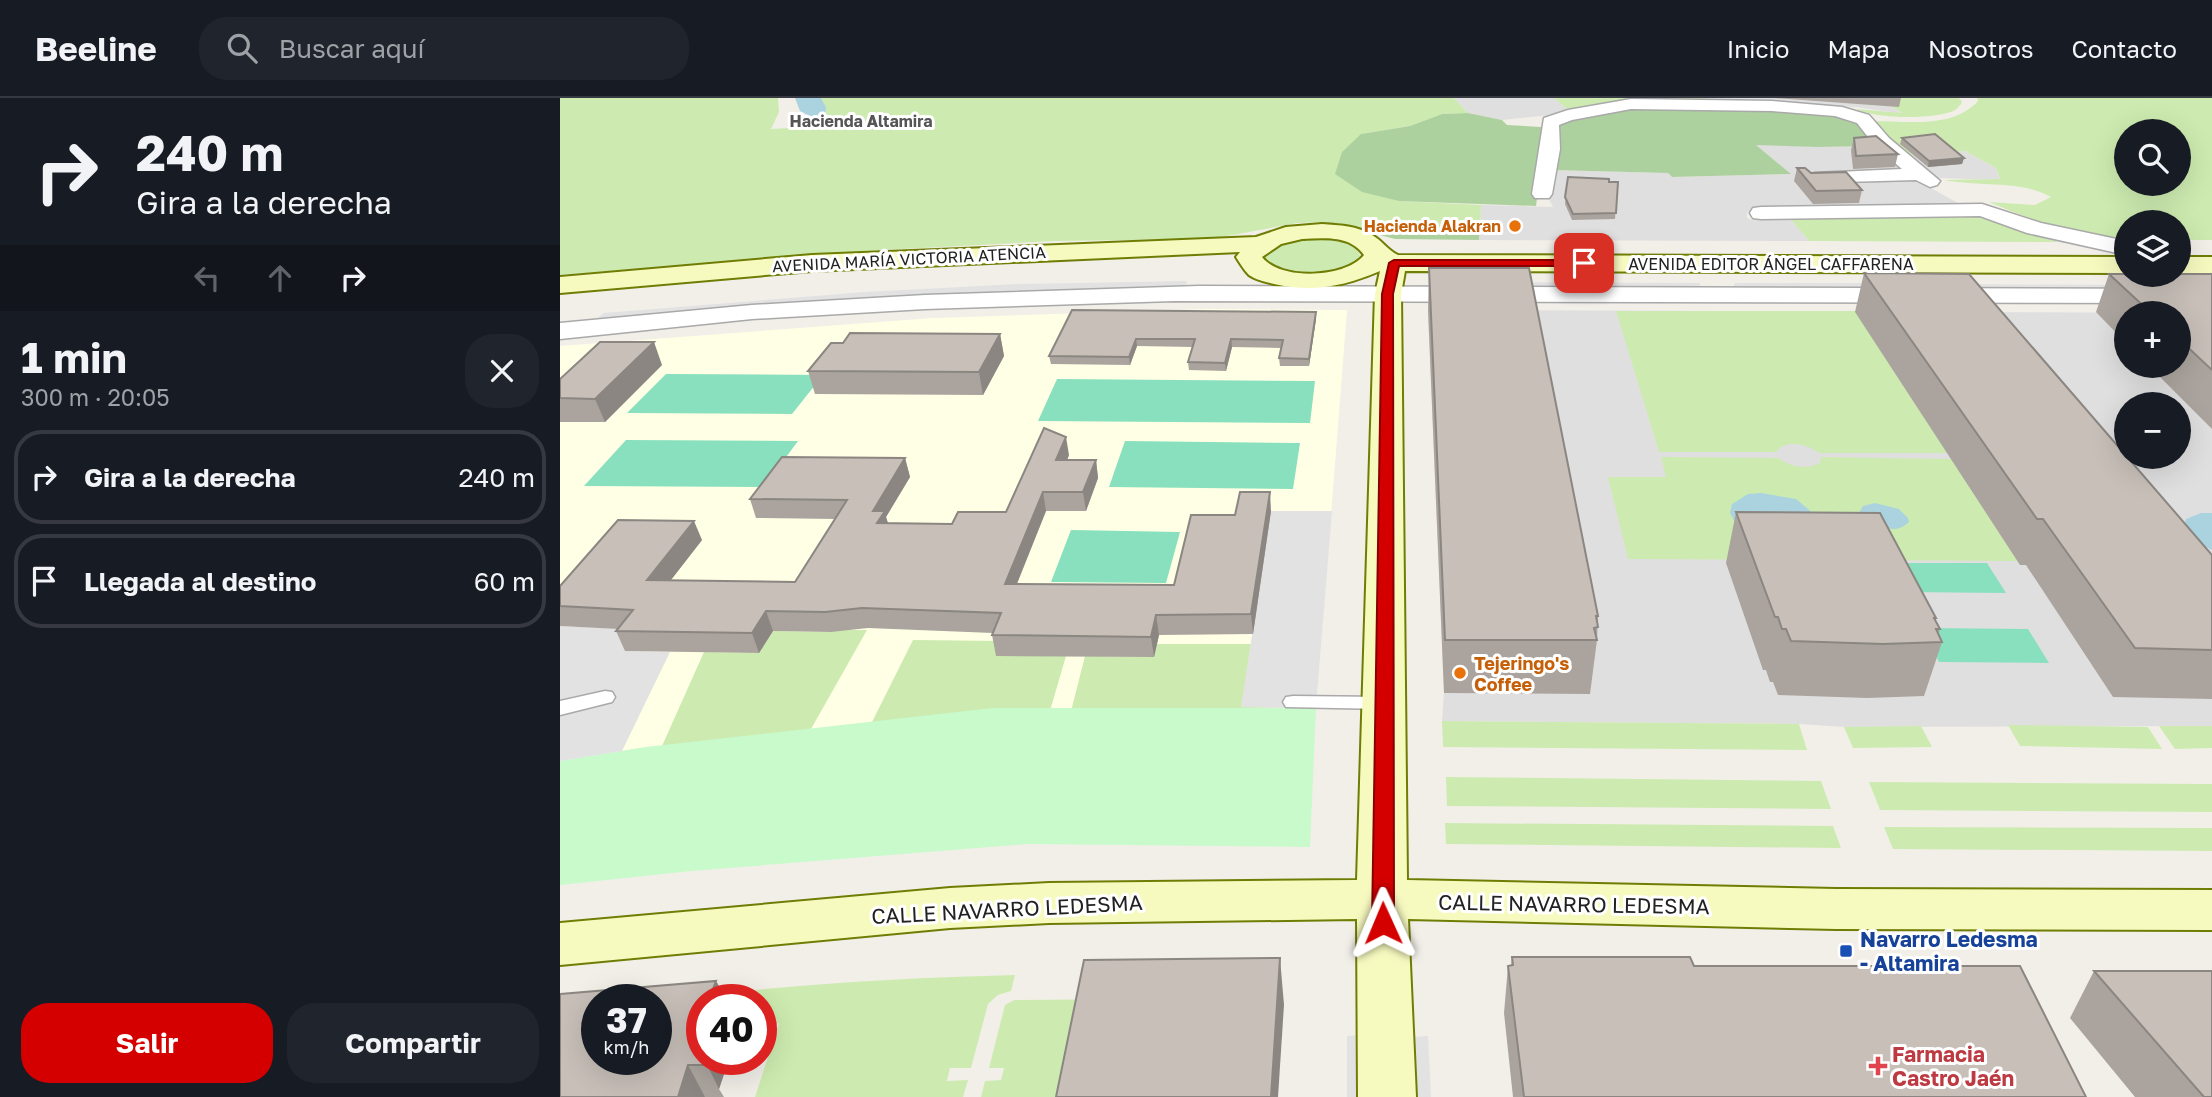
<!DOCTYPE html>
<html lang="es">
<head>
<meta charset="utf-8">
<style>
  body { margin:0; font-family:"Golos Text",sans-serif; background:#20242c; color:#f1f3f6; height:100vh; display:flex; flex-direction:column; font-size:26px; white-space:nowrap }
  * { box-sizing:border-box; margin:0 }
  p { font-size:23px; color:#9ea1a6 }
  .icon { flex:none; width:38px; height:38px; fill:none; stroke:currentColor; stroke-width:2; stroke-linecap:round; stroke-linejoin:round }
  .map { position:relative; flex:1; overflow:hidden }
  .sheet { display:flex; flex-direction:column; background:#171b24; width:560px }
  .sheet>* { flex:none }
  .banner { background:#171b24; color:#f1f3f6; overflow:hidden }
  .controls { position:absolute; left:1554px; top:21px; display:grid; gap:14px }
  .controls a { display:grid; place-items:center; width:77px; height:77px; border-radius:50%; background:#171b24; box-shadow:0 7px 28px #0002; font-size:35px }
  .speed { position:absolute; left:21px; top:886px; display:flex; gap:14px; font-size:35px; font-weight:700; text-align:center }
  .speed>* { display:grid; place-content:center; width:91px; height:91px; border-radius:50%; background:#171b24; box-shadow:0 7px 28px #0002; line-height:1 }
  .speed small { font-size:18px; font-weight:400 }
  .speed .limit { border:10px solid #d22; background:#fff; color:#111 }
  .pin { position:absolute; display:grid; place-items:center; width:60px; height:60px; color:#fff; margin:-30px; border-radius:14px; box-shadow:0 4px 10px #0006 }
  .me { position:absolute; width:77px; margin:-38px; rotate:359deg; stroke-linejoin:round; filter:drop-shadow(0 0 5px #0008) }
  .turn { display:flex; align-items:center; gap:24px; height:147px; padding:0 21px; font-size:32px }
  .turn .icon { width:91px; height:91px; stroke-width:2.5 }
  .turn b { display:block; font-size:49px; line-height:60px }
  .lanes { display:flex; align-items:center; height:66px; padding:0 21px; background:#0003; justify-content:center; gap:35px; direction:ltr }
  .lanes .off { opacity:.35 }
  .round { display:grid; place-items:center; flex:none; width:74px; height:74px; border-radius:28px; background:#20242c }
  .head { display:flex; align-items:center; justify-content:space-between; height:119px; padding:0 21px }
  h1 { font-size:42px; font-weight:700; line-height:52px }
  .button { display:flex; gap:14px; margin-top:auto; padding:14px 21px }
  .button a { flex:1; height:80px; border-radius:28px; background:#d40000; color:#fff; font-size:28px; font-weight:700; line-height:80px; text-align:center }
  .button a+a { background:#20242c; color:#f1f3f6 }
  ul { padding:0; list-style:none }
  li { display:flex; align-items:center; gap:21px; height:94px; margin:0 14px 10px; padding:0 7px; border:4px solid #363941; border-radius:28px }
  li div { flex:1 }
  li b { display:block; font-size:26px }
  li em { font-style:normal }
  header { display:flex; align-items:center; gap:42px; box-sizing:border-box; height:98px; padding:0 35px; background:#171b24; border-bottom:2px solid #363941 }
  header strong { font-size:33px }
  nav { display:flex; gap:38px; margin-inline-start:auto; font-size:24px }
  .search { width:490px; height:63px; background:#20242c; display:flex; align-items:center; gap:18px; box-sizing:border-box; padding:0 24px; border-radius:28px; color:#9ea1a6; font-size:26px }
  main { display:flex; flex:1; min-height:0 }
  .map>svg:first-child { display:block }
  .residential { fill:#e0dfdf; fill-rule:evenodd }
  .education { fill:#ffffe5 }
  .grass { fill:#cdebb0; fill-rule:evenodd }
  .forest { fill:#add19e }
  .park { fill:#c8facc }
  .pitch { fill:#88e0be }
  .parking { fill:#e2e2e2 }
  .water { fill:#aad3df }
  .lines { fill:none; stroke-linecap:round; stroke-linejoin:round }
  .lane-casing { stroke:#a9a9a9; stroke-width:3 }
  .street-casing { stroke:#a9a9a9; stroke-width:3 }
  .secondary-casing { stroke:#707d05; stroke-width:4 }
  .lane { fill:#fff; fill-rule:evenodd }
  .street { fill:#fff; fill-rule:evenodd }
  .secondary { fill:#f7fabf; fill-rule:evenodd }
  .wall { fill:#aba49e }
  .shaded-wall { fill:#8b8681 }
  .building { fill:#c7bfb8; stroke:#8b8681; stroke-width:2; fill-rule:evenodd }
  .route { fill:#d40000; stroke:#8a0000; stroke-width:2 }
  .food-dot { fill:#e8710a; stroke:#fff; stroke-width:2.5 }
  .transit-dot { fill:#1a4fb4; stroke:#fff; stroke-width:2.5 }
  .health-dot { fill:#e0444e; stroke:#fff; stroke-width:2.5 }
  .labels { text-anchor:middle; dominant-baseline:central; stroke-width:6; stroke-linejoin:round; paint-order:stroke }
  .far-neighbourhood-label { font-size:16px; font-weight:bold; fill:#555; stroke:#fff }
  .far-food-label { font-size:16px; font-weight:bold; fill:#c56008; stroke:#fff; text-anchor:end }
  .far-street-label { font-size:16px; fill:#222; stroke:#fff }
  .food-label { font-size:18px; font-weight:bold; fill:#c56008; stroke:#fff; text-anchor:start }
  .near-street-label { font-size:21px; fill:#222; stroke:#fff }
  .near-transit-label { font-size:21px; font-weight:bold; fill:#164399; stroke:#fff; text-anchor:start }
  .near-health-label { font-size:21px; font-weight:bold; fill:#be3a42; stroke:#fff; text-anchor:start }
</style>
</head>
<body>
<header>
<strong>Beeline</strong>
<div class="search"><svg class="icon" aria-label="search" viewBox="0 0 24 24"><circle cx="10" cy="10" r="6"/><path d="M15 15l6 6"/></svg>Buscar aquí</div>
<nav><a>Inicio</a><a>Mapa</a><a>Nosotros</a><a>Contacto</a></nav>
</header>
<main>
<section class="sheet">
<div class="banner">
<div class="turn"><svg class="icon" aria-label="right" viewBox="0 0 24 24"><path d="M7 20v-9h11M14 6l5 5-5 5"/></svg><div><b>240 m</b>Gira a la derecha</div></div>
<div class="lanes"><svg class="icon off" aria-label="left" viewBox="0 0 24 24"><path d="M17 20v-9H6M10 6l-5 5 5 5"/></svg><svg class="icon off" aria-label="ahead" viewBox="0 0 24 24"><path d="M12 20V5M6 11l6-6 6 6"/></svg><svg class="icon" aria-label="right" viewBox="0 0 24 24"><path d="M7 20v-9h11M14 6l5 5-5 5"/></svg></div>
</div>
<div class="head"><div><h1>1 min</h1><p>300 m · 20:05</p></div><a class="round"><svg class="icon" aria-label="close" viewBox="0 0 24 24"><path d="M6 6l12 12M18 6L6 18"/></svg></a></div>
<ul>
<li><svg class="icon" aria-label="right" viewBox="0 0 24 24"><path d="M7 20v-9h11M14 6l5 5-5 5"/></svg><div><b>Gira a la derecha</b></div><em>240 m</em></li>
<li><svg class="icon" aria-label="arrive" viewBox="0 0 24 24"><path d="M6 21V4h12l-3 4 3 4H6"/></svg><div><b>Llegada al destino</b></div><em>60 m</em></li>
</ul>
<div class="button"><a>Salir</a><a>Compartir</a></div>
</section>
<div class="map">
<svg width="1652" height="999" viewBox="0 0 1652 999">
  <rect width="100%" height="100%" fill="#f2efe9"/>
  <g class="residential">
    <polygon points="894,0 994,0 1012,15 942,22 908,15"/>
    <polygon points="1144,0 1318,0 1343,16 1296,9 1151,3"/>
    <polygon points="1194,46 1257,49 1319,48 1353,74 1271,83 1353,80 1405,109 1187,114 1187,120 1192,122 1228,118 1249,143 919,142 921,107 993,109 987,97 989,81 997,80 990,72 1108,75 1112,79 1230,76"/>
    <polygon points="1405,53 1436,70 1440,82 1378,80 1352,63 1355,62 1348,57"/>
    <path d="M868,212L1652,215V628L1284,629L1239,626L882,623L884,595ZM1566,215H1619V268H1566ZM1566,306H1619V359H1566Z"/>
  </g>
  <polygon class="education" points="646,211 787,212 756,610 681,609 86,649 0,663 0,248 373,220"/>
  <g class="grass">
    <polygon points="0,0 218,0 219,14 211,31 265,28 266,9 261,0 894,0 908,15 882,16 850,28 801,36 839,103 921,107 920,128 816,136 800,129 766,124 737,125 651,141 495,143 324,152 0,177"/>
    <polygon points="994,0 1144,0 1151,3 1012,15"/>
    <path d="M1318,0H1399L1402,4C1402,5 1396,12 1395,12C1378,22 1314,21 1297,11L1342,15Z"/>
    <path d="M1417,0H1652V142H1619V124H1566V142C1519,141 1472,122 1429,104L1475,107L1491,99C1462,82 1418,89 1384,82L1440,81L1436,70L1405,53L1348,57L1313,23C1347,23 1393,31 1418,3ZM1566,33H1619V86H1566Z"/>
    <polygon points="1402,116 1415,116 1498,144 1249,143 1228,118 1266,117 1279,121 1402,119"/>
    <path d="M772,139L797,148L800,158C786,181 714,184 702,158L726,141Z"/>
    <path d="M1056,213H1295L1387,355H1259C1247,346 1226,341 1216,354H1099Z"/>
    <path d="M1101,359L1218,360C1231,369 1245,372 1260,365L1261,359L1391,361L1458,463L1068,461L1048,379H1106Z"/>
    <polygon points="272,532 307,532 251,631 225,647 102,648 144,554 199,555 213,533 271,534"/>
    <polygon points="353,542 442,543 506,558 485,630 312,624"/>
    <polygon points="597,546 691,546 682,609 756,610 731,628 506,633 525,558 593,559"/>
    <polygon points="882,623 1239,626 1247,652 883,649"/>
    <polygon points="1448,627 1588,629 1602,651 1460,648"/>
    <polygon points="1361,628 1372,649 1293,650 1284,629"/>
    <polygon points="1599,628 1652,628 1652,650 1615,651"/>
    <polygon points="886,679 1261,683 1271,711 887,708"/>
    <polygon points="1309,684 1652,686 1652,714 1320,712"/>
    <polygon points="885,725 1273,728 1281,750 886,746"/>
    <polygon points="1324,729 1652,730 1652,753 1333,751"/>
    <path d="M455,877L451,893L438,897L428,906L411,970H390L387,983L408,982L403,999H195L219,925L201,927V901L96,904C214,887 335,880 455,877Z"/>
    <polygon points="723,900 724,907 517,999 421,999 425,983 441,982 444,970 429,970 445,907 454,902"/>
  </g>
  <g class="forest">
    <polygon points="1074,7 1264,12 1302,25 1319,48 1257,49 1196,47 1231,76 1112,79 1108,75 990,72 998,29 1004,22"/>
    <polygon points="908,15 942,22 947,27 981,29 985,42 976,108 839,103 802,94 775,76 782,54 801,36 850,28 882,16"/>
    <polygon points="920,128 919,142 835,141 816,136"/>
  </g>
  <polygon class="park" points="433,610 756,610 750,749 467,746 131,773 0,787 0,663 86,649"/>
  <g class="pitch">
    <polygon points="106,276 263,277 232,316 67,315"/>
    <polygon points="497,281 755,283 750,325 478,323"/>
    <polygon points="66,342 238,343 204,389 24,388"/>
    <polygon points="565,343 740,345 733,391 549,389"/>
    <polygon points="511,432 620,434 606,485 491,484"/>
    <polygon points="1328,465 1427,465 1446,495 1343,494"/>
    <polygon points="1361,530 1468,531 1489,565 1379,564"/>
  </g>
  <g class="parking">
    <polygon points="627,183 625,191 32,224 44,215 305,194 460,186"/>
    <polygon points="893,184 1141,185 1137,192 885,191"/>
    <polygon points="1175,185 1335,185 1332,192 1172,192"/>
    <polygon points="1361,186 1652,187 1652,193 1360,192"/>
    <polygon points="711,413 772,413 756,610 681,609"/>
    <polygon points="0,528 82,532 66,553 110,554 62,653 0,663"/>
    <polygon points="802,937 803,999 787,999 787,938"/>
    <polygon points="868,938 871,999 856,999 854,939"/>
  </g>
  <g class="water">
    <polygon points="235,0 261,0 266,9 265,28 255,29 250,18 240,13"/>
    <polygon points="1201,395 1236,401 1254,416 1176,426 1170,415 1172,406 1188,396"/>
    <path d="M1315,405L1339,411L1348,420L1349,424C1332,440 1315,425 1299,415L1303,408Z"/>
    <polygon points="1641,415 1652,415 1652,452 1641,446 1624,429 1626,421"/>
  </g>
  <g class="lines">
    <g class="lane-casing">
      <g id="lane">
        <polygon points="45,593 52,594 55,599 52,604 0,617 0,603"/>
        <polygon points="733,598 824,599 831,600 834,605 831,610 824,611 726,609 723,604 726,599"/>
      </g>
    </g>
    <g class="street-casing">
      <g id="street">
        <polygon points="1071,1 1212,3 1282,9 1309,17 1329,40 1380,83 1377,87 1370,89 1356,82 1248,85 1245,81 1248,77 1255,75 1342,71 1315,48 1297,25 1275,18 1212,13 1071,11 1012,22 999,27 1000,51 992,96 989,100 975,100 972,96 984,20 1008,12"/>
        <polygon points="1422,106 1481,125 1566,143 1566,157 1467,135 1420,118 1201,121 1193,120 1190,115 1193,110 1201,109"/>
        <polygon points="639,188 1652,191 1652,205 614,203 365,211 192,221 0,241 0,225 192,207 365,197"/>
      </g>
    </g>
    <g class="secondary-casing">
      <g id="secondary">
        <path d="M762,126C779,127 798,128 812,137C823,143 827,152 838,157L1566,159V175L845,173L841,196L847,782L1276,791L1652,792V832L1276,831L848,821L856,999H798L797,821L489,825L390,830L0,867V825L390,790L489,785L797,782L815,196L820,173C785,188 753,195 714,186C706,184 696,182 689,177C684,172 680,165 676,159L680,154L252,173L0,195V179L252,157L696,139L726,129ZM742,141C764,140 790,137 804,157C786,180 720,183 702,159L721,146Z"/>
        <rect x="1619" y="159" width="33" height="16"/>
      </g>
    </g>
    <use href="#lane" class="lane"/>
    <use href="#street" class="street"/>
    <use href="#secondary" class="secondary"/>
  </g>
  <g class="wall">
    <polygon points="1214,0 1341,0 1339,9"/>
    <polygon points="1294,40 1338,56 1335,69 1293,71 1291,52"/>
    <polygon points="1342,40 1404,60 1402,66 1368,69 1340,46"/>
    <polygon points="1237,70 1302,92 1299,105 1253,106 1234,83"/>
    <polygon points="1008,79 1058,84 1055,121 1012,122 1005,106"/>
    <polygon points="869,170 1038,518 1037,542 1030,596 884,595 868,212"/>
    <polygon points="1304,175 1652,457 1652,601 1553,599 1466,467 1460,467 1295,214"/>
    <polygon points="1549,176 1652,176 1652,331 1589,268 1619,268 1619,215 1566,215 1566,245 1536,214"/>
    <polygon points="512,212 756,221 749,268 720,268 719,260 721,250 672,249 666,273 629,272 628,264 632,249 577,248 570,267 491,266 489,258"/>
    <polygon points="440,236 444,258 423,297 255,296 248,273 283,245"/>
    <polygon points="102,267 45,324 0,324 0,281"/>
    <polygon points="509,357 507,362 536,362 538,380 526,413 486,413 457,486 614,487 675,417 711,413 693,536 599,537 594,559 436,558 432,537 433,535 308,530 271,534 213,533 199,555 65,553 56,533 58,531 0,528 0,488 142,442 111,482 235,484 275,421 196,420 190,401 345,360 350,379 326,419 328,425 392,426 446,414"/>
    <polygon points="1176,414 1376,520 1375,523 1380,531 1378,536 1382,544 1364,598 1307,600 1218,597 1213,584 1210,584 1206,572 1203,572 1166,465"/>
    <polygon points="952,859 1134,868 1526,999 953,999 944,915 948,868 951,868"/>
    <polygon points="1534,873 1652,999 1575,999 1510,920"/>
    <polygon points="156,883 166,901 142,901 169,961 159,991 164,999 0,999"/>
  </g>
  <g class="shaded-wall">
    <polygon points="1404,60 1402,66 1368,69 1369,63"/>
    <polygon points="756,214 756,221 749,268 749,261"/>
    <polygon points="440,236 444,258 423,297 419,274"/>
    <polygon points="576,241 577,248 570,267 569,259"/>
    <polygon points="671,241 672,249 666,273 665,265"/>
    <polygon points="94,244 102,267 45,324 35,301"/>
    <polygon points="506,339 509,357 500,380 496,362"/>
    <polygon points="345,360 350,379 326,419 330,432 323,444 313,413"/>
    <polygon points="536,362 538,380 526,413 523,394"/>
    <polygon points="483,394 486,413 449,505 445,486"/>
    <polygon points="710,394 711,413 693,536 691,516"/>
    <polygon points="134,423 142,442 96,501 87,482"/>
    <polygon points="206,513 213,533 199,555 192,535"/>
    <polygon points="596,517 599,537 594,559 591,539"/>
    <polygon points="720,860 724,907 718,999 711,999"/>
    <polygon points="156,883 166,901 149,901"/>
    <polygon points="142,922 142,961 169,961 159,991 147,967 132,949"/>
    <polygon points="128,967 145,999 118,999"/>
  </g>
  <g class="building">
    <polygon points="1375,36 1404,60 1369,63 1342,40"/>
    <polygon points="1316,38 1338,56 1296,58 1294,40"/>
    <polygon points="1237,70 1245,70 1251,75 1286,74 1302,92 1256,93"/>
    <polygon points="1008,79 1049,81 1049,84 1058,84 1056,115 1013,116 1005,99"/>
    <polygon points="869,170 969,170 1038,518 1036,518 1038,529 1034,530 1037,542 885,542"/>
    <polygon points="1304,175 1409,176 1652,457 1652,552 1575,550 1483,421 1477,421"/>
    <polygon points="1549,176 1652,176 1652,272 1619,241 1619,215 1591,215"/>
    <polygon points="512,212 756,214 749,261 719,260 723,242 671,241 665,265 628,264 635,241 576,241 569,259 489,258"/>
    <polygon points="290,235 440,236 419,274 248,273 271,245 283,245"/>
    <polygon points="40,244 94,244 35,301 0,300 0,281"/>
    <polygon points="484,330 506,339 496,362 536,362 523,394 483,394 445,486 614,487 631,417 675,417 680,394 710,394 691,516 596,517 591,539 432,537 441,515 302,510 265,514 206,513 192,535 56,533 73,512 0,508 0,488 58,422 134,423 87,482 235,484 287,402 190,401 222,359 345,360 313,413 325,413 317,425 392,426 398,414 446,414"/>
    <polygon points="1176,414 1320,415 1376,520 1374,520 1380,531 1376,531 1382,544 1323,546 1231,543 1226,531 1222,531 1218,519 1215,519"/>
    <polygon points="952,859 1130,859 1134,868 1460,868 1526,999 964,999 948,868 953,867"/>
    <polygon points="720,860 711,999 496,999 524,862"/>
    <polygon points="1534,873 1652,873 1652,999 1644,999"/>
    <path d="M156,883L149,901H142V922L132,949L147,967H128L118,999H0V896ZM37,901H96V961H37Z"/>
  </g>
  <polygon class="route" points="1024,162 1028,163 1028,168 839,168 833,196 834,825 831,831 823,833 816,831 812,825 822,196 829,165 834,162"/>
  <g class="food-dot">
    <circle cx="955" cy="128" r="7"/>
    <circle cx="900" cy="575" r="7"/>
  </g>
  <rect class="transit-dot" x="1279" y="846" width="14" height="14" rx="3.5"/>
  <path class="health-dot" d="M1314.5 957.5h7v7h7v7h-7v7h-7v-7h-7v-7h7z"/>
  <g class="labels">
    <g class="far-neighbourhood-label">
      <text x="301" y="23">Hacienda Altamira</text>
    </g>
    <g class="far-food-label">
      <text x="941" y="128">Hacienda Alakran</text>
    </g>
    <g class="far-street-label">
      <text transform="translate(349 161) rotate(-3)">AVENIDA MARÍA VICTORIA ATENCIA</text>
      <text x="1211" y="166">AVENIDA EDITOR ÁNGEL CAFFARENA</text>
    </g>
    <g class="food-label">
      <text x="914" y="565">Tejeringo's<tspan x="914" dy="21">Coffee</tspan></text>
    </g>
    <g class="near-street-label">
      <text transform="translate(1014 806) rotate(1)">CALLE NAVARRO LEDESMA</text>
      <text transform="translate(447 811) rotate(-3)">CALLE NAVARRO LEDESMA</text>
    </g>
    <g class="near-transit-label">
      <text x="1300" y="841">Navarro Ledesma<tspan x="1300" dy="24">- Altamira</tspan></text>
    </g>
    <g class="near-health-label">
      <text x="1332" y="956">Farmacia<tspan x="1332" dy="24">Castro Jaén</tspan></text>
    </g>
  </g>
</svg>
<div class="controls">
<a><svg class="icon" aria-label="search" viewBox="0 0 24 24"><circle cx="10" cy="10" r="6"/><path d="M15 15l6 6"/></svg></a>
<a><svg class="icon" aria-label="layers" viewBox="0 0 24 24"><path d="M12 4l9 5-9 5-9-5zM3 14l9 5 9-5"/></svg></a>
<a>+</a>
<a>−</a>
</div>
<div class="speed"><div>37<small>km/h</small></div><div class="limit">40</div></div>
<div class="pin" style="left:1024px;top:165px;background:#d93025"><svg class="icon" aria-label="arrive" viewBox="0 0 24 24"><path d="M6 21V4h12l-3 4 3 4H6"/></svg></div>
<svg class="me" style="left:823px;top:825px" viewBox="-20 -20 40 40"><path d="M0-17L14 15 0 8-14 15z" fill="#d40000" stroke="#fff" stroke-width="4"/></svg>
</div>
</main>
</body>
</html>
